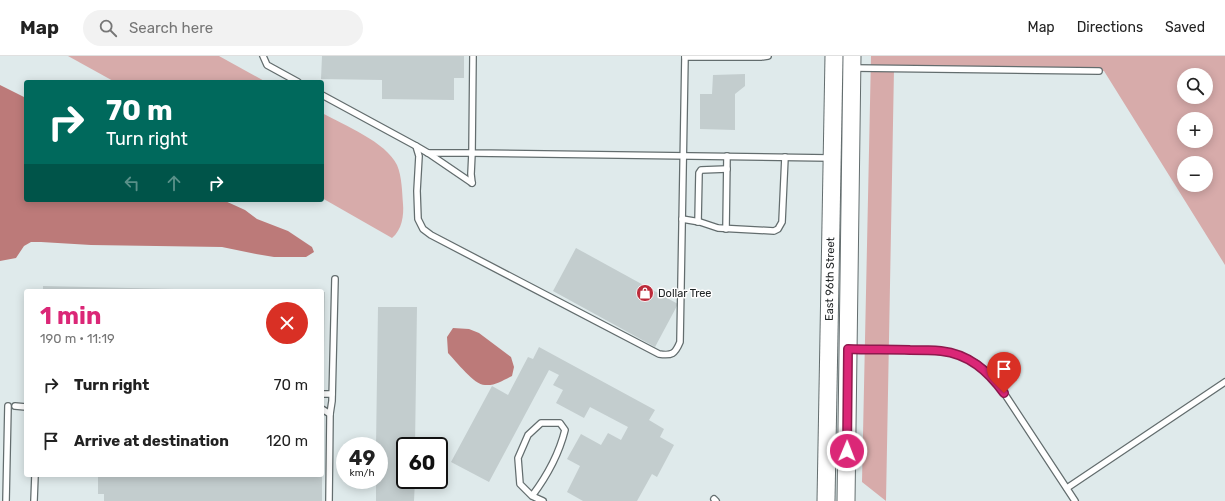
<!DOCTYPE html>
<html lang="en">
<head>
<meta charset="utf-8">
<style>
  body { margin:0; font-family:Rubik,sans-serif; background:#f2f2f2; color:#222; height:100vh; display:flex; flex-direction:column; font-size:15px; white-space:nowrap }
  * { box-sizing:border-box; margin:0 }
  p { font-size:13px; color:#767676 }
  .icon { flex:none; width:22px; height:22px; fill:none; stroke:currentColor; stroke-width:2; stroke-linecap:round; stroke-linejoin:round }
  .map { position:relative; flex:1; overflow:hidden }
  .drawer { position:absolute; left:24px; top:233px; width:300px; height:188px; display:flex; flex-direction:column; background:#fff; border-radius:4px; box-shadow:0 2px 10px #0003 }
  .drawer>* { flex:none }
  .guide { position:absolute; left:24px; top:24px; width:300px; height:122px; border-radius:4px; box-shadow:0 2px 10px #0003; background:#00695c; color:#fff; overflow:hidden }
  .controls { position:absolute; left:1177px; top:12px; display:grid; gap:8px }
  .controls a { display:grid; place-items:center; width:36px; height:36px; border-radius:50%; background:#fff; box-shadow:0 2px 10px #0003; font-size:20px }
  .speed { position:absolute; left:336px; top:381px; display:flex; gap:8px; font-size:20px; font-weight:700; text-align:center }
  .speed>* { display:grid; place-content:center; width:52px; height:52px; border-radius:50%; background:#fff; box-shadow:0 2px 10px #0003; line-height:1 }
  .speed small { font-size:10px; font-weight:400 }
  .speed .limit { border:2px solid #111; border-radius:6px; background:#fff; color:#111 }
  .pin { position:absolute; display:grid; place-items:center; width:34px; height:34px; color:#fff; margin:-41px -17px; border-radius:50% 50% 50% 0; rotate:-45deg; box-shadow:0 0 4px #0007 }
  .pin .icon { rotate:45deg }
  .me { position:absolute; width:44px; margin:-22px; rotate:1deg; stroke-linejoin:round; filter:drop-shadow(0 0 3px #0008) }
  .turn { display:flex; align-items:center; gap:14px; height:84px; padding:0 16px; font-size:18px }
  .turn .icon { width:52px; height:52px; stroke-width:2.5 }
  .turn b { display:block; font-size:28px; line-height:34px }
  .lanes { display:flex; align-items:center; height:38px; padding:0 16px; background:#0003; justify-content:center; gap:20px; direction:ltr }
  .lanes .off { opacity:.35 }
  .round { display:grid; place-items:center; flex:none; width:42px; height:42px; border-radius:21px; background:#f2f2f2 }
  .headline { display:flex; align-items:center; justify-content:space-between; height:68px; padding:0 16px }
  h1 { font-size:24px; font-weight:700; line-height:30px; color:#db2777 }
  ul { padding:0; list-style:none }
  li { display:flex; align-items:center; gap:12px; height:56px; padding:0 16px }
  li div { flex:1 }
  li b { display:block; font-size:15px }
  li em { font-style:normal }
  header { display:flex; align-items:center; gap:24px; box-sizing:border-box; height:56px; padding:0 20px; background:#fff; border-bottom:1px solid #e0e0e0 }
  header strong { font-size:19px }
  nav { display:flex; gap:22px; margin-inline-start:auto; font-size:14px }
  .search { width:280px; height:36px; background:#f2f2f2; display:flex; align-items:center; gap:10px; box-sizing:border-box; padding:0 14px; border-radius:22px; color:#767676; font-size:15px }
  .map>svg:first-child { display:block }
  .green { fill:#d7abaa; fill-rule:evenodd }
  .water { fill:#bc7a79 }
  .building { fill:#c3cdce }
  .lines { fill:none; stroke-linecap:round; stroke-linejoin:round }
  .service-casing { stroke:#636d6e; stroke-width:8 }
  .primary-casing { stroke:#636d6e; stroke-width:19 }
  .service { stroke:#fff; stroke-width:5.5 }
  .primary { stroke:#fff; stroke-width:17 }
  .route-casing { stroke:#8e194d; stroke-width:10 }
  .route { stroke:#db2777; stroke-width:7 }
  .labels { text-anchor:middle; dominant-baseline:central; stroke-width:3; stroke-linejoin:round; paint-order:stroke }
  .street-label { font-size:11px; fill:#202425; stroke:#fff }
  .poi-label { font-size:11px; fill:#202425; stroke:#fff; text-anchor:start }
</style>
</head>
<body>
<header>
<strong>Map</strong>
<div class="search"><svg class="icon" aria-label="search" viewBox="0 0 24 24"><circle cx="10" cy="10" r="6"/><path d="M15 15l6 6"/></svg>Search here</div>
<nav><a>Map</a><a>Directions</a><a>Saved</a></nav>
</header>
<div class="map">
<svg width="1225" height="445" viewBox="0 0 1225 445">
  <rect width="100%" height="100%" fill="#dfeaeb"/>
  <g class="green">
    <polygon points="68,0 219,0 266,26 115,26"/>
    <path d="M871,0H1225V209L1104,15L894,13L886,445L862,426ZM1184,19H1206V41H1184ZM1184,63H1206V85H1184ZM1184,107H1206V129H1184Z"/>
    <path d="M322,57C344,69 386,86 397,109C402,121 402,135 403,148C404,159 402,174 392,182L322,142Z"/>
  </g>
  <g class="water">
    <polygon points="0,29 26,42 26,144 223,144 245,154 257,163 288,175 312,191 314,196 306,201 274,201 256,198 222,191 91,189 41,186 31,186 24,190 16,202 0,205"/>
    <path d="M453,272L469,273L479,277L511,301L514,311L512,320C503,324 495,330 485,329C474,329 456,305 448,297L447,281Z"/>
  </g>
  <g class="building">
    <polygon points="322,0 464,0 464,22 454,22 454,44 382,43 382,24 321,23"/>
    <polygon points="745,18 745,30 735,38 735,74 700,73 700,38 712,38 713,19"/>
    <polygon points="576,192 678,248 655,291 553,235"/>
    <polygon points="43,230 218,234 217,235 43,235"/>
    <polygon points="322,236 325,236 324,305 322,305"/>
    <polygon points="378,251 417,251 415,390 405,390 405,424 415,424 414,445 376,445 376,424 379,424 379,390 376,390"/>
    <polygon points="539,291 655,354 649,364 664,373 660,381 674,389 657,421 652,418 637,445 583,445 567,436 580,410 567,403 581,378 601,389 608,377 621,384 628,371 590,351 584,362 556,347 563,334 553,329 559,319 549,314 489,426 451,406 492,330 508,339 528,301 533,303"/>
    <polygon points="98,419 322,419 322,445 104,445 104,438 98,438"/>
  </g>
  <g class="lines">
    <g class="service-casing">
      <g id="service">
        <polyline points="263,0 267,9 298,26"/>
        <polyline points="473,0 472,97 830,102"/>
        <polyline points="685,1 761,1 768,0"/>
        <polyline points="854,12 1099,15"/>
        <path d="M322,39L416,90L419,100L417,135L418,163L423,173L431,179L659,298C672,300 675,298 680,286L685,0"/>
        <polyline points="416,90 428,97 472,127"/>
        <polyline points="428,97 472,97 471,118 472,127"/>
        <polyline points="682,163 700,166 718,172 774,175 778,173 782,166 785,101"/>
        <polyline points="698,166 699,117 701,114 727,113"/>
        <polyline points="726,173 727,100"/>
        <path d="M851,293C871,294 891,294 912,294C944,294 970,296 993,322C997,326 1000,332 1004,337L1075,445"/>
        <polyline points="322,338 332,338"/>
        <polyline points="15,350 26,351"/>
        <polyline points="322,353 330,358 329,445"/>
        <polyline points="330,358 332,345 335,223"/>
        <polyline points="1067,432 1225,326"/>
        <path d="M532,440C547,420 559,398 565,374L560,367H541L528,379L518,402L520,428L532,440L543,445"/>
        <polyline points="714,443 716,445"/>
        <polyline points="6,445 8,350"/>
        <polyline points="34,445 35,419"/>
      </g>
    </g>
    <g class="primary-casing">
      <g id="primary">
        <polyline points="826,445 834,0"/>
        <polyline points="846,445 852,0"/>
      </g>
    </g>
    <use href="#service" class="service"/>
    <use href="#primary" class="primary"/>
  </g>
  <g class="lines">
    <g class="route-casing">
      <path id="route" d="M847,395L848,293C869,294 890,293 910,294C921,294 931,294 941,295C969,298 988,315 1004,337"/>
    </g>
    <use href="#route" class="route"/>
  </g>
  <defs>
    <g id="shop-disc" transform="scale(0.9)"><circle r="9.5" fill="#bc2b3a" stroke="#fff"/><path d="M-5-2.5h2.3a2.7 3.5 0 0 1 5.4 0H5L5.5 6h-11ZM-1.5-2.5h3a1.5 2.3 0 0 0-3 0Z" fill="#fff"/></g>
  </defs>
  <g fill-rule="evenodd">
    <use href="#shop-disc" x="645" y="237"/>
  </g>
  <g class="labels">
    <g class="street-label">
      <text transform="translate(830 223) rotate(-89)">East 96th Street</text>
    </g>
    <g class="poi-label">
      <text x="658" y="237">Dollar Tree</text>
    </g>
  </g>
</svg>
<div class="controls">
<a><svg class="icon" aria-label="search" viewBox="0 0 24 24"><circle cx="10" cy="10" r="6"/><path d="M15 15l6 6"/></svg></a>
<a>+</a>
<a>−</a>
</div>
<div class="speed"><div>49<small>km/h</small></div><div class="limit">60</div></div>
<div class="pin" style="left:1004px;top:337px;background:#d93025"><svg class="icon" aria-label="arrive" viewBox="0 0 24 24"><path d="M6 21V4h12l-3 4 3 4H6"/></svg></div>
<svg class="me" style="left:847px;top:395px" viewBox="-20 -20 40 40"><circle r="17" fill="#db2777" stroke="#fff" stroke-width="3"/><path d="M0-11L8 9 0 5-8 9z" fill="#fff"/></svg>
<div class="guide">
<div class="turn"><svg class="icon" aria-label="right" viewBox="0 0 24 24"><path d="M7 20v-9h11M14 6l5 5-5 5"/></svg><div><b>70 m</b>Turn right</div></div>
<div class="lanes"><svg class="icon off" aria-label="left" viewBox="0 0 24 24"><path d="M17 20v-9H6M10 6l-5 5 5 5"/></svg><svg class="icon off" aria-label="ahead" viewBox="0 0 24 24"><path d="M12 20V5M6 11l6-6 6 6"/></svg><svg class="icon" aria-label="right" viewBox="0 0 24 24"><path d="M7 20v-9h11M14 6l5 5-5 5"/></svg></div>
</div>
<section class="drawer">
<div class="headline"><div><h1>1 min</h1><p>190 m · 11:19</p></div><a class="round" style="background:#d93025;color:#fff"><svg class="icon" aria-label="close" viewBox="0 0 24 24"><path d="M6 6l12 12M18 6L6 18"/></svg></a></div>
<ul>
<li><svg class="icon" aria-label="right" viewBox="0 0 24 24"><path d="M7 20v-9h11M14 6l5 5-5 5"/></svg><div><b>Turn right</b></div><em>70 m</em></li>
<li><svg class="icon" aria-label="arrive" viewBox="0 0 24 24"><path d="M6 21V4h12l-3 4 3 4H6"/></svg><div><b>Arrive at destination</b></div><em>120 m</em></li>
</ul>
</section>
</div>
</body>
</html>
